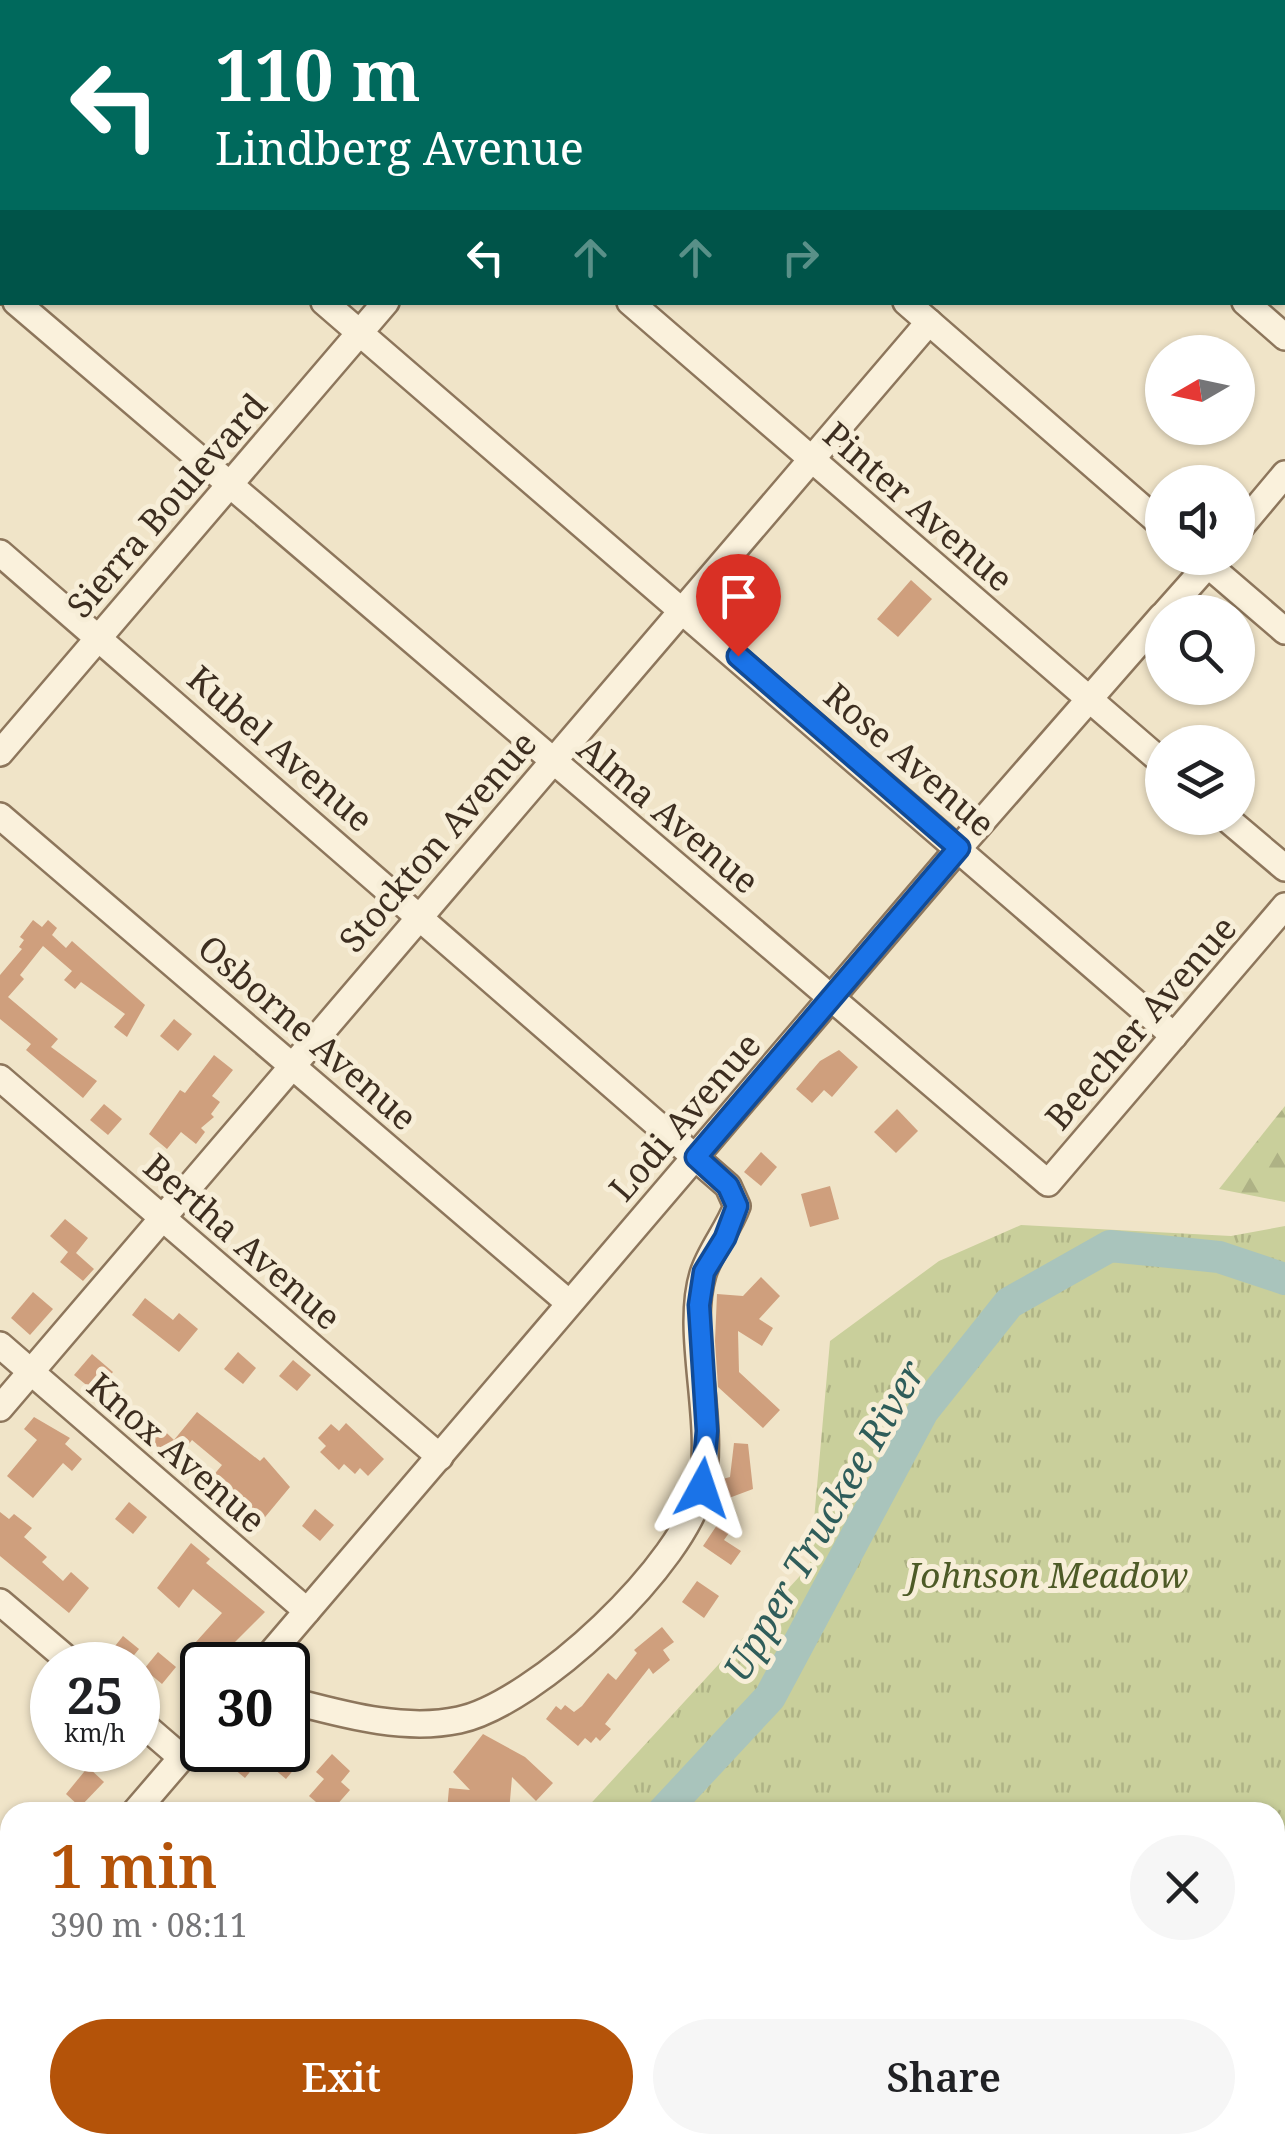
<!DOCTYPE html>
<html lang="en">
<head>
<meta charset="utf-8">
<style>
  body { margin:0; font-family:"Noto Serif",serif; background:#f6f6f6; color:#202124; height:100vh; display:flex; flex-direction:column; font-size:38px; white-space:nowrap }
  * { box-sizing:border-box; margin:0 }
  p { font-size:32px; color:#757577 }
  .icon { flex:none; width:55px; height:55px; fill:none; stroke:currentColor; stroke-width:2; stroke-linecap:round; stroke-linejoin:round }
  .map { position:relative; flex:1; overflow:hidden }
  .details { position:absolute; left:0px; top:1802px; width:1285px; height:352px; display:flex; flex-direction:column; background:#fff; border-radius:30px 30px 0 0; box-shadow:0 2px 8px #0004 }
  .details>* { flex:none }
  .guide { position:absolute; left:0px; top:0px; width:1285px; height:305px; box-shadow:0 2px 8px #0004; background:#00695c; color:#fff; overflow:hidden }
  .needle { width:65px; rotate:261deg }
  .tools { position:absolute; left:1145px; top:335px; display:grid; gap:20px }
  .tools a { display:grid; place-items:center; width:110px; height:110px; border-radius:50%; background:#fff; box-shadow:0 2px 8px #0004; font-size:50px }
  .speed { position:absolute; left:30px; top:1642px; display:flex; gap:20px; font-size:50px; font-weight:700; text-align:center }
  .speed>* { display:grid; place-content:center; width:130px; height:130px; border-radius:50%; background:#fff; box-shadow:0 2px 8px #0004; line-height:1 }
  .speed small { font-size:25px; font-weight:400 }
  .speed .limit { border:5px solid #111; border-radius:15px; background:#fff; color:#111 }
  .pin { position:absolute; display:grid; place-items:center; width:85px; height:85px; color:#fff; margin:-102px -42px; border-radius:50% 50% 50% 0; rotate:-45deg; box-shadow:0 0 10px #0007 }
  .pin .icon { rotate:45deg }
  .me { position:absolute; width:110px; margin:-55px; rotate:5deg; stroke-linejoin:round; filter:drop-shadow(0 0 8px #0008) }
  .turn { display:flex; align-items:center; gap:35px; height:210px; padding:0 50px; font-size:45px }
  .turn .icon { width:130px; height:130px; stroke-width:2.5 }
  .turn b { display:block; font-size:70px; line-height:85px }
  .lanes { display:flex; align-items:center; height:95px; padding:0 50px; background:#0003; justify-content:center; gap:50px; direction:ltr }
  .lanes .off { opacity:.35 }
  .round { display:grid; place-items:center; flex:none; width:105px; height:105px; border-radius:52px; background:#f6f6f6 }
  .headline { display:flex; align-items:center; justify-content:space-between; height:170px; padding:0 50px }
  h1 { font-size:60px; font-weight:600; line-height:75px; color:#b45309 }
  .primary-button { display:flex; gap:20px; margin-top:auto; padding:20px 50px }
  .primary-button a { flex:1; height:115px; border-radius:60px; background:#b45309; color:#fff; font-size:40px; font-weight:600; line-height:115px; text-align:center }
  .primary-button a+a { background:#f6f6f6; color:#202124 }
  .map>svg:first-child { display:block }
  .forest { fill:url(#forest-firs) }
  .park { fill:url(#park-tufts) }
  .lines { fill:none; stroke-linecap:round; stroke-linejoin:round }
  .river { stroke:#a9c4bc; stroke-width:32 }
  .building { fill:#cf9f7d }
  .minor-casing { stroke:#8d765c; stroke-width:30 }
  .minor { stroke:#faf1dc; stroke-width:25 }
  .route-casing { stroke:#114b97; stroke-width:25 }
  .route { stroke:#1a73e8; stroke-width:18 }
  .labels { text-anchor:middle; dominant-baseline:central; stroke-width:10; stroke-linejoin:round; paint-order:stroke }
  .street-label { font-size:35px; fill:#3d2e20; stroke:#f7eed8 }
  .park-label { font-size:35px; font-style:italic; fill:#4d5a26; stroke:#f7eed8 }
  .water-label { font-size:38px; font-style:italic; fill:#2f5d5a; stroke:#f7eed8 }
</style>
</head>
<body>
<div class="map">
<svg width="1285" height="2154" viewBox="0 0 1285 2154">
  <defs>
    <pattern id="forest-firs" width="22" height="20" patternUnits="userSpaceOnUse" patternTransform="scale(2.5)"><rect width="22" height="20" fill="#c9cf9b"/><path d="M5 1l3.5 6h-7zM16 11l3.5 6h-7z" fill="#aeb285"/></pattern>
    <pattern id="park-tufts" width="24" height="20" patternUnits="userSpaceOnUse" patternTransform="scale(2.5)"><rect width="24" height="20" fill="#c9cf9b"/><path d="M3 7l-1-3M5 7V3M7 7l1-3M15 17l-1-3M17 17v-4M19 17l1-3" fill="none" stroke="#aeb285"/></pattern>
  </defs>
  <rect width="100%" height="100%" fill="#f0e4c8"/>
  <polygon class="forest" points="1285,1106 1285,1202 1219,1189"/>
  <polygon class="park" points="1021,1225 1231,1236 1285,1226 1285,2154 41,2154 41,2145 1275,2145 1275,1812 583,1812 810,1565 830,1341 939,1261"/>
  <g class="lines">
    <g class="river">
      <polyline points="663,1812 770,1697 923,1411 1009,1303 1110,1246 1219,1257 1285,1279"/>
      <polyline points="1275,1975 1285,1966"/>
      <polyline points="896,2145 923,2151 939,2145"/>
      <polyline points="116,2154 123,2145"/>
      <polyline points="861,2154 879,2145"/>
    </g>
  </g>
  <g class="building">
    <polygon points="911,580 932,599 898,637 877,619"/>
    <polygon points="33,920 42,927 48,920 57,928 52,935 66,948 72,941 145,1005 127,1037 114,1027 125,1014 81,982 75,989 64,980 72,971 43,946 20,975 24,979 8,997 58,1039 51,1047 97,1081 83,1098 26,1050 31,1044 0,1019 0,975 22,949 19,947 24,940 20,937"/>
    <polygon points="174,1019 192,1034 178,1051 160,1036"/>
    <polygon points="839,1050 858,1067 832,1097 824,1090 812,1103 796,1089 820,1061"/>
    <polygon points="214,1055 233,1070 212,1096 220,1102 211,1114 214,1117 201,1128 205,1132 196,1144 181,1132 167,1149 149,1134 180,1090 185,1093"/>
    <polygon points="104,1104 122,1119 108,1135 90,1120"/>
    <polygon points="897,1109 918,1131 896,1153 874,1132"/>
    <polygon points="761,1152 777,1167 761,1186 744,1172"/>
    <polygon points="830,1186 839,1219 810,1227 801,1194"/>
    <polygon points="65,1219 88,1238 76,1253 94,1269 83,1281 60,1262 68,1252 50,1236"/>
    <polygon points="761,1277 780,1296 759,1319 773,1328 762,1346 738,1331 739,1372 780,1410 763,1428 718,1387 715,1341 717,1294 743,1296"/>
    <polygon points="33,1292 53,1309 30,1335 11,1318"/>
    <polygon points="145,1298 173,1320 179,1313 198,1329 179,1352 132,1315"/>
    <polygon points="238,1352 256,1368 243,1384 224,1369"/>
    <polygon points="92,1354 113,1372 95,1392 74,1375"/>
    <polygon points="293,1360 311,1375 297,1391 279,1376"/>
    <polygon points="197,1412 260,1461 264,1457 290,1487 261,1522 245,1509 238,1518 224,1506 232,1495 212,1477 222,1465 192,1440 175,1462 138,1430 150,1417 174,1440"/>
    <polygon points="34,1417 70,1438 65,1444 82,1459 72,1471 63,1463 33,1498 7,1476 37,1440 24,1429"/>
    <polygon points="346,1423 384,1459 368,1476 360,1468 355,1474 344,1464 339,1470 320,1452 326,1446 318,1438 331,1424 339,1431"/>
    <polygon points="734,1443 748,1444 753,1489 721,1501 719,1480 730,1477"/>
    <polygon points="129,1502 147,1517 133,1534 115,1519"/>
    <polygon points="315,1509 334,1525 320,1541 302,1526"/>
    <polygon points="0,1512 9,1519 14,1514 32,1528 24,1537 47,1557 42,1562 63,1581 71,1572 89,1588 69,1613 0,1556"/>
    <polygon points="717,1525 729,1533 724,1540 741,1551 731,1565 703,1546"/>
    <polygon points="191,1543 210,1559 206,1563 265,1612 216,1661 195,1643 222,1613 193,1589 179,1608 157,1588"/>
    <polygon points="697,1581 719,1596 704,1618 682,1602"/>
    <polygon points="662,1627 674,1642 663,1650 670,1660 653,1674 649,1668 605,1724 611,1729 600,1741 596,1737 591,1743 585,1738 578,1746 546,1719 556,1706 561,1710 565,1705 574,1712 582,1706 608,1673 616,1680 637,1653 634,1650"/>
    <polygon points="123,1636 139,1649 126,1665 100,1665"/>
    <polygon points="158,1652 176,1667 162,1684 144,1669"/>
    <polygon points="288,1734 309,1751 286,1779 261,1758 245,1778 228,1764 240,1750 288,1750"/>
    <polygon points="483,1734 525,1757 553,1783 536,1801 512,1777 509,1812 447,1810 449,1788 470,1790 453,1772"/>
    <polygon points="332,1754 350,1771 341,1782 350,1790 335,1807 329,1802 323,1808 309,1796 324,1779 316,1772"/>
    <polygon points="88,1767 104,1782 80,1807 66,1794"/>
  </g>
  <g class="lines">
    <g class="minor-casing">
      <g id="minor">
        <polyline points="278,0 281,2"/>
        <polyline points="558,0 561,2"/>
        <polyline points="895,0 898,2"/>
        <polyline points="89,2 91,0"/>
        <polyline points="643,2 645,0"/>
        <polyline points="0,24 2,26"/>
        <polyline points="0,106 2,103"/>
        <polyline points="0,289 2,291"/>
        <polyline points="16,302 1048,1183 1285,906"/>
        <polyline points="324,302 1174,1036"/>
        <polyline points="630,302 1162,762"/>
        <polyline points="906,302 1162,525"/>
        <polyline points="1245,302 1285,337"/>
        <polyline points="1238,530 1285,474"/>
        <path d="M0,553L728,1186L737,1206C728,1230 710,1251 703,1274C685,1333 715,1419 702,1485C687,1563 535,1704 459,1720C403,1732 342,1714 288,1700"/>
        <polyline points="1200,558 1285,631"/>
        <polyline points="1166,612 1214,558"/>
        <polyline points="0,753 386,302"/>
        <polyline points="0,816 569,1303"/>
        <polyline points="1226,818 1285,868"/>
        <polyline points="0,1078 440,1457"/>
        <polyline points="0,1345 307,1611"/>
        <polyline points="0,1408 929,322"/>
        <polyline points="0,1602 74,1665"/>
        <polyline points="261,1665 959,848 1162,616"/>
        <polyline points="138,1720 182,1758"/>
        <polyline points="135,1812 202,1734"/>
        <polyline points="0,1857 10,1866"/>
        <polyline points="0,1967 10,1955"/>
      </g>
    </g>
    <use href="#minor" class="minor"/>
  </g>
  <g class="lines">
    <g class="route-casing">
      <polyline id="route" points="702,1488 707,1431 699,1305 704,1272 725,1238 737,1206 728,1186 696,1157 959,848 738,656"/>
    </g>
    <use href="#route" class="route"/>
  </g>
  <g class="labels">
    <g class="street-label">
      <text transform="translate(166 505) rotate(-49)">Sierra Boulevard</text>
      <text transform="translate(919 506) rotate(41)">Pinter Avenue</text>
      <text transform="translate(281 748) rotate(41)">Kubel Avenue</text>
      <text transform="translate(910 759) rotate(41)">Rose Avenue</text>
      <text transform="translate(669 814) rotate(40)">Alma Avenue</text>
      <text transform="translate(437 841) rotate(-49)">Stockton Avenue</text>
      <text transform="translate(1140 1022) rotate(-49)">Beecher Avenue</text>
      <text transform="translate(308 1032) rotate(41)">Osborne Avenue</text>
      <text transform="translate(684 1116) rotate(-49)">Lodi Avenue</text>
      <text transform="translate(243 1241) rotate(41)">Bertha Avenue</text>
      <text transform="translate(177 1452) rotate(41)">Knox Avenue</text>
    </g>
    <g class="park-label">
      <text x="1048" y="1574">Johnson Meadow</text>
    </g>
    <g class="water-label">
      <text transform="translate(823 1520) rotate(-60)">Upper Truckee River</text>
    </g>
  </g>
</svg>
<div class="tools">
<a><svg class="needle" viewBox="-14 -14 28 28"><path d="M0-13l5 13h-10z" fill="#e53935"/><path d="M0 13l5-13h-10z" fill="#757577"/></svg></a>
<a><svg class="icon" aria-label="sound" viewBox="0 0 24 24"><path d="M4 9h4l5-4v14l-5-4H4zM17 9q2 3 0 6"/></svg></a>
<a><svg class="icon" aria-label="search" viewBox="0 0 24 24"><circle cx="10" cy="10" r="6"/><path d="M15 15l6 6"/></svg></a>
<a><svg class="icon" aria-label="layers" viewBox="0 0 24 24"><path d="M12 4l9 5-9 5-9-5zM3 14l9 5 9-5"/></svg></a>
</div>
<div class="speed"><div>25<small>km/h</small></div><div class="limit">30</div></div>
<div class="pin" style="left:738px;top:656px;background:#d93025"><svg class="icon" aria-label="arrive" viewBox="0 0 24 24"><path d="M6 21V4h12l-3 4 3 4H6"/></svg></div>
<svg class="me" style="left:702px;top:1488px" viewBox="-20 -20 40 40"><path d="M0-17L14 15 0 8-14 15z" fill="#1a73e8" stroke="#fff" stroke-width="4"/></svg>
<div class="guide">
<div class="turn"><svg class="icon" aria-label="left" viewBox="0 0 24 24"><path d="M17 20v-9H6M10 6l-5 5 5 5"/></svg><div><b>110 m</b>Lindberg Avenue</div></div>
<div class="lanes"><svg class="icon" aria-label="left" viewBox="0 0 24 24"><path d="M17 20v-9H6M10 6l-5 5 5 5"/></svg><svg class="icon off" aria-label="ahead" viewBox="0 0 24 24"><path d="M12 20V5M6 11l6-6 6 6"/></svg><svg class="icon off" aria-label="ahead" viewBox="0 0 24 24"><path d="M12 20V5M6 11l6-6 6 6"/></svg><svg class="icon off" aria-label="right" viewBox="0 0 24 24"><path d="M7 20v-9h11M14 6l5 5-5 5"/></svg></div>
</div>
<section class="details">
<div class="headline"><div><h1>1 min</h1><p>390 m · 08:11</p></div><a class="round"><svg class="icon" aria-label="close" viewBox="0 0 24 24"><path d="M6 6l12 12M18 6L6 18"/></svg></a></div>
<div class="primary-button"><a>Exit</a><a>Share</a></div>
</section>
</div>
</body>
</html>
